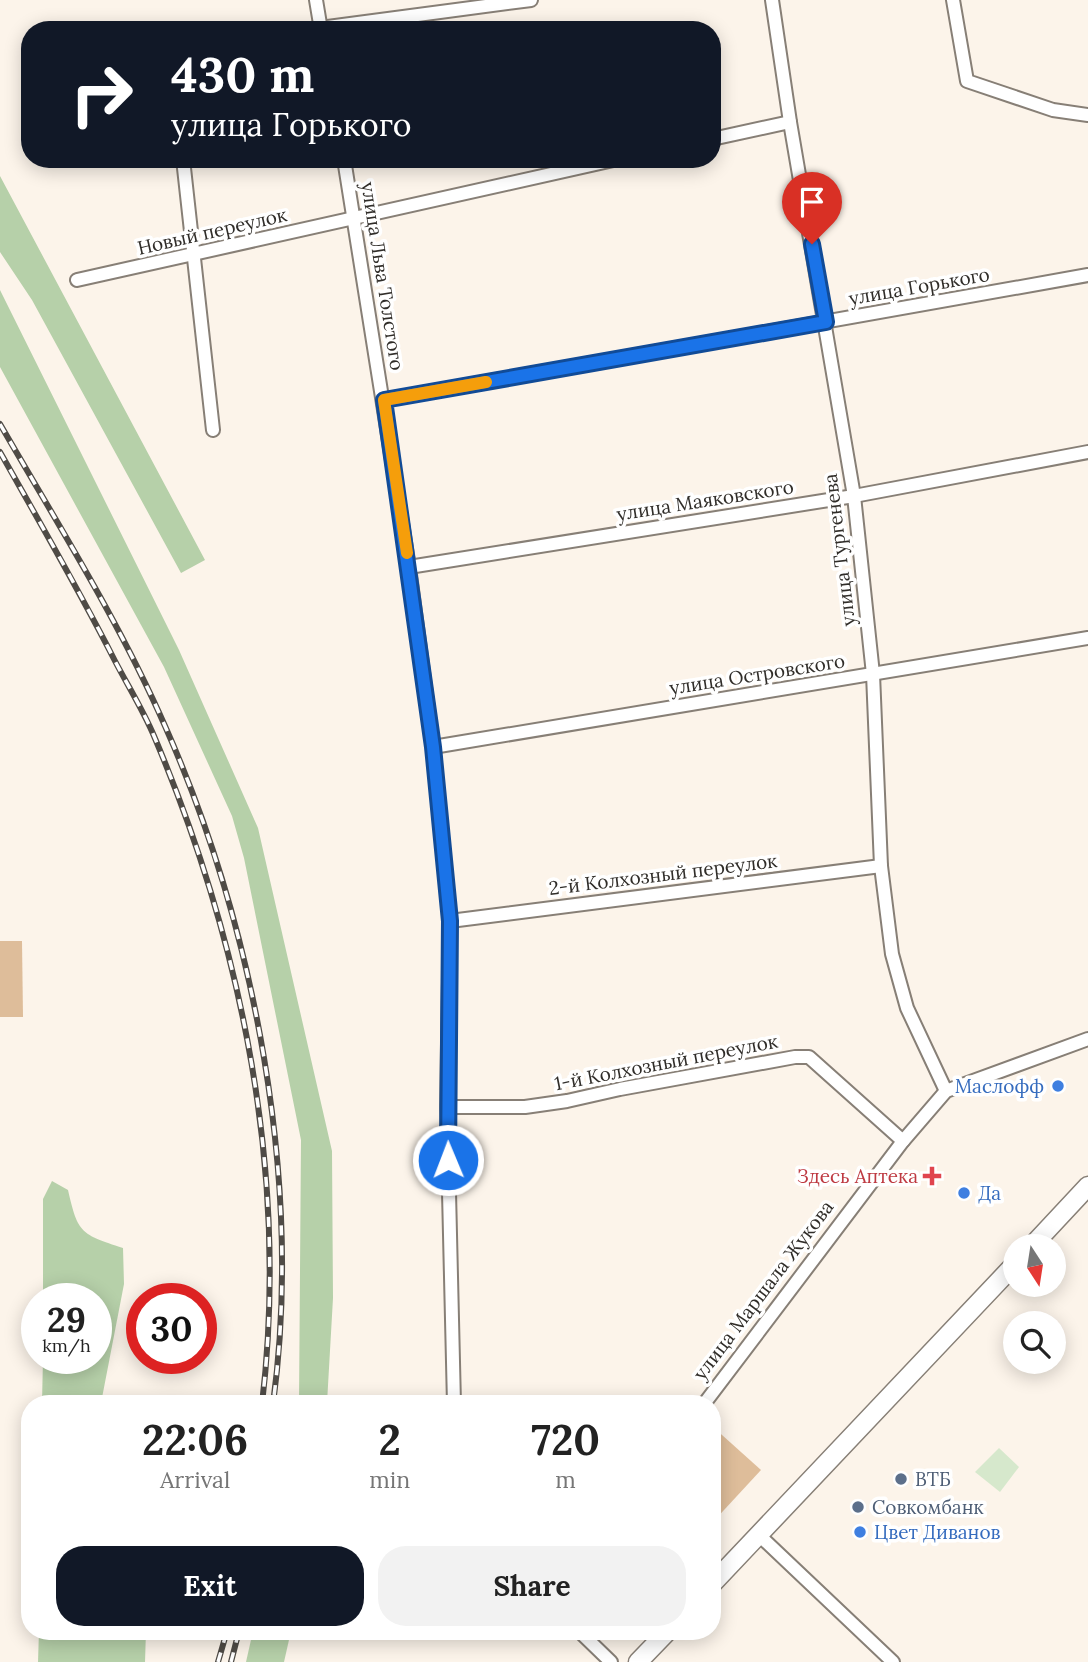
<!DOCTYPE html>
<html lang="en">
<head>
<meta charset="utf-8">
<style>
  body { margin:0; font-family:Lora,serif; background:#f2f2f2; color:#222; height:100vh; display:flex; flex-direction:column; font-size:26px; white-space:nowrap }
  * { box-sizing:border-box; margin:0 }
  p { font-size:23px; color:#767676 }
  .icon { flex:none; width:38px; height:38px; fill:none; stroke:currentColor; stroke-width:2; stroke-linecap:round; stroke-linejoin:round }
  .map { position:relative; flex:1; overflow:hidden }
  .details { position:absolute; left:21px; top:1395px; width:700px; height:245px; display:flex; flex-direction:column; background:#fff; border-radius:28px; box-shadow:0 4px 18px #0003 }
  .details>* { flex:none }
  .guide { position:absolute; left:21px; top:21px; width:700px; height:147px; border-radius:28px; box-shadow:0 4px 18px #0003; background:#111827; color:#fff; overflow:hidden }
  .needle { width:46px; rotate:168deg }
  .fabs { position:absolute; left:1003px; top:1234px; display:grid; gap:14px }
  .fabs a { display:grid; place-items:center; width:63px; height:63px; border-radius:50%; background:#fff; box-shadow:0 4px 18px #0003; font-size:35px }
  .speed { position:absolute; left:21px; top:1283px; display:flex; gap:14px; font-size:35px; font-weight:700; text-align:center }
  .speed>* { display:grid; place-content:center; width:91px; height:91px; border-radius:50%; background:#fff; box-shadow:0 4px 18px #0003; line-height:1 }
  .speed small { font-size:18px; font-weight:400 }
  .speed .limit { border:10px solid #d22; background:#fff; color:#111 }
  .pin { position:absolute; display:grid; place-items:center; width:60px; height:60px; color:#fff; margin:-72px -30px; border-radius:50% 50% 50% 0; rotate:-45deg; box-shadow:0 0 7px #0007 }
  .pin .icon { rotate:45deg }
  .me { position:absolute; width:77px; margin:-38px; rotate:359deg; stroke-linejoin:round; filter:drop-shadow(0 0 5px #0008) }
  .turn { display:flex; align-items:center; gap:24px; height:147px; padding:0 35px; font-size:32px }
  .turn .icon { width:91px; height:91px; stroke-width:2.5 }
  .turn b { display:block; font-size:49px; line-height:60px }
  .eta { display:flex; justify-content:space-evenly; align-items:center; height:119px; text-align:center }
  .eta b { font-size:42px; font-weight:800; line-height:49px }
  .button { display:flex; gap:14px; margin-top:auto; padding:14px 35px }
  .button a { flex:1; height:80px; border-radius:28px; background:#111827; color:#fff; font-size:28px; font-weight:800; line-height:80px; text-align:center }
  .button a+a { background:#f2f2f2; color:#222 }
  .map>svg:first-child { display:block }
  .green { fill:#d6e8cc }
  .forest { fill:#b6d0a9 }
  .building { fill:#debd9a }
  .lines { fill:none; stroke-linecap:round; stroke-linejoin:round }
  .minor-casing { stroke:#877f76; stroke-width:16 }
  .secondary-casing { stroke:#877f76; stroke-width:21 }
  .minor { stroke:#fff; stroke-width:12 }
  .secondary { stroke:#fff; stroke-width:18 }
  .rail-casing { stroke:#4f4b46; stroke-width:6 }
  .rail { stroke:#fff; stroke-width:3.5; stroke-dasharray:10; stroke-linecap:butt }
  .route-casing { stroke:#114b97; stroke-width:18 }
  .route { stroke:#1a73e8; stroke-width:12 }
  .slow { stroke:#f59e0b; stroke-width:12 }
  .shop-dot { fill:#3f7fe0; stroke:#fff; stroke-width:2.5 }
  .health-dot { fill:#e0444e; stroke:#fff; stroke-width:2.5 }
  .service-dot { fill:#5c6f8a; stroke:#fff; stroke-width:2.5 }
  .labels { text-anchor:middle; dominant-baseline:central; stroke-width:7; stroke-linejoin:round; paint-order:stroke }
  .street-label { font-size:19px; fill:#302d29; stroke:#fff }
  .shop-label { font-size:19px; fill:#366cbe; stroke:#fff; text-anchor:start }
  .health-label { font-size:19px; fill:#be3a42; stroke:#fff; text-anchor:end }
  .service-label { font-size:19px; fill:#4e5e75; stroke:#fff; text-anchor:start }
</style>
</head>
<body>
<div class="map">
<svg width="1088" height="1662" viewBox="0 0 1088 1662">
  <rect width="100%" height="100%" fill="#fcf4ea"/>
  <polygon class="green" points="999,1448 1019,1467 1000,1492 975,1472"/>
  <g class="forest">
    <polygon points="0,176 205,560 181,573 32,300 0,252"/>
    <polygon points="0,290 179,650 258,828 332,1151 333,1298 327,1403 299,1403 301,1140 244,858 232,816 164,667 0,367"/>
    <path d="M52,1181L68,1190C78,1234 81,1234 123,1248L124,1284L101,1403H42L43,1358H96V1298H43V1199Z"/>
    <polygon points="39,1631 146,1631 145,1662 38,1662"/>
    <polygon points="253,1631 291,1631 284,1662 246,1662"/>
  </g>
  <g class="building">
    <polygon points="0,941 22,941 23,1017 0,1017"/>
    <polygon points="712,1426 761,1470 712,1523"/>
  </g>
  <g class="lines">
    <g class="minor-casing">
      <g id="minor">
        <polyline points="316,0 321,30"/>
        <polyline points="772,0 790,122 854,496 873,674 881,866 892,954 907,1008 946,1091"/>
        <polyline points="953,0 967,81 1053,110 1088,115"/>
        <polyline points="305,30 531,0"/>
        <polyline points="712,139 790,122"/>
        <polyline points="183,159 213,430"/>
        <polyline points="344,159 409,567 433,747 450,921 447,1107 454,1404"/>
        <polyline points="77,280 618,159"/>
        <polyline points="384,400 1088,275"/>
        <polyline points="409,567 854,496 1088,452"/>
        <polyline points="433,747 1088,638"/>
        <polyline points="450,921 881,866"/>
        <polyline points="447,1107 525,1107 567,1101 620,1089 795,1057 809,1057 903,1141"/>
        <polyline points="704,1404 903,1141 946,1091 1088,1039"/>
        <polyline points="759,1535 893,1662"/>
        <polyline points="579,1631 611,1662"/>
      </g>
    </g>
    <g class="secondary-casing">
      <g id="secondary">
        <polyline points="1032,1246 1088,1186"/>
        <polyline points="712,1584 1015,1264"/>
        <polyline points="638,1662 668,1631"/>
      </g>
    </g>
    <use href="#minor" class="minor"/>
    <use href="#secondary" class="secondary"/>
    <g class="rail-casing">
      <g id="rail">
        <path d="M0,424C57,523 119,621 165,726C255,929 303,1182 273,1404"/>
        <path d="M0,452C39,521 79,590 115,661C128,686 143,710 154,736C243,946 289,1176 262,1404"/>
        <polyline points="218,1662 227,1631"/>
        <polyline points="231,1662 239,1631"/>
      </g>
    </g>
    <use href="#rail" class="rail"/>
  </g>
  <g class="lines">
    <g class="route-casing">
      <polyline id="route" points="448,1160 450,921 433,747 384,400 826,322 812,244"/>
    </g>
    <use href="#route" class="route"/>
    <polyline class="slow" points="407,553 384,400 486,382"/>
  </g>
  <g class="shop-dot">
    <circle cx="1058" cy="1086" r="7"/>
    <circle cx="964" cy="1193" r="7"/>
    <circle cx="860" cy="1532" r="7"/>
  </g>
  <path class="health-dot" d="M928.5 1165.5h7v7h7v7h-7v7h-7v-7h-7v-7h7z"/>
  <g class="service-dot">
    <circle cx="901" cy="1479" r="7"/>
    <circle cx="858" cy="1507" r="7"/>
  </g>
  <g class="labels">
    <g class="street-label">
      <text transform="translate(212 231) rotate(-13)">Новый переулок</text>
      <text transform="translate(383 276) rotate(81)">улица Льва Толстого</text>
      <text transform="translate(919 286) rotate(-10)">улица Горького</text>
      <text transform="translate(705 500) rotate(-9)">улица Маяковского</text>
      <text transform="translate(839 550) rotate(-97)">улица Тургенева</text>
      <text transform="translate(757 674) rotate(-9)">улица Островского</text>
      <text transform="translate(663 874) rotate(-7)">2-й Колхозный переулок</text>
      <text transform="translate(666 1062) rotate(-11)">1-й Колхозный переулок</text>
      <text transform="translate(763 1290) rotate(-53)">улица Маршала Жукова</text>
    </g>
    <g class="shop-label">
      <text x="1044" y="1086" text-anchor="end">Маслофф</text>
      <text x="978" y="1193">Да</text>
      <text x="874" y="1532">Цвет Диванов</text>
    </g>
    <g class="health-label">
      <text x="918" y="1176">Здесь Аптека</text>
    </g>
    <g class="service-label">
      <text x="915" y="1479">ВТБ</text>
      <text x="872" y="1507">Совкомбанк</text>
    </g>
  </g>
</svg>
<div class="fabs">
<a><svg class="needle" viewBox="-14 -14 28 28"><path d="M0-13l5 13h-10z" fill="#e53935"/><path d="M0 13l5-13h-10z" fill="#767676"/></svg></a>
<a><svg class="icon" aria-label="search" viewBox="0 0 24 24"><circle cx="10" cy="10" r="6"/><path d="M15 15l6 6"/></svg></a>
</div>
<div class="speed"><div>29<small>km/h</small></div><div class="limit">30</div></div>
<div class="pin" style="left:812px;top:244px;background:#d93025"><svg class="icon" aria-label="arrive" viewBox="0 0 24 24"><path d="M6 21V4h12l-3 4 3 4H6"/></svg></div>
<svg class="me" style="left:448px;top:1160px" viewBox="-20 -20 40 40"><circle r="17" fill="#1a73e8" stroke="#fff" stroke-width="3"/><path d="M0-11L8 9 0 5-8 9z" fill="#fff"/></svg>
<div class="guide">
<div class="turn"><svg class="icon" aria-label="right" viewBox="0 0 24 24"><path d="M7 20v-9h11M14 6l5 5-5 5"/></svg><div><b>430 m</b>улица Горького</div></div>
</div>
<section class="details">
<div class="eta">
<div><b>22:06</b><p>Arrival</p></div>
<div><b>2</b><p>min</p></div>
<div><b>720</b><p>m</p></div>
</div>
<div class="button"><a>Exit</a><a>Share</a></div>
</section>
</div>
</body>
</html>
